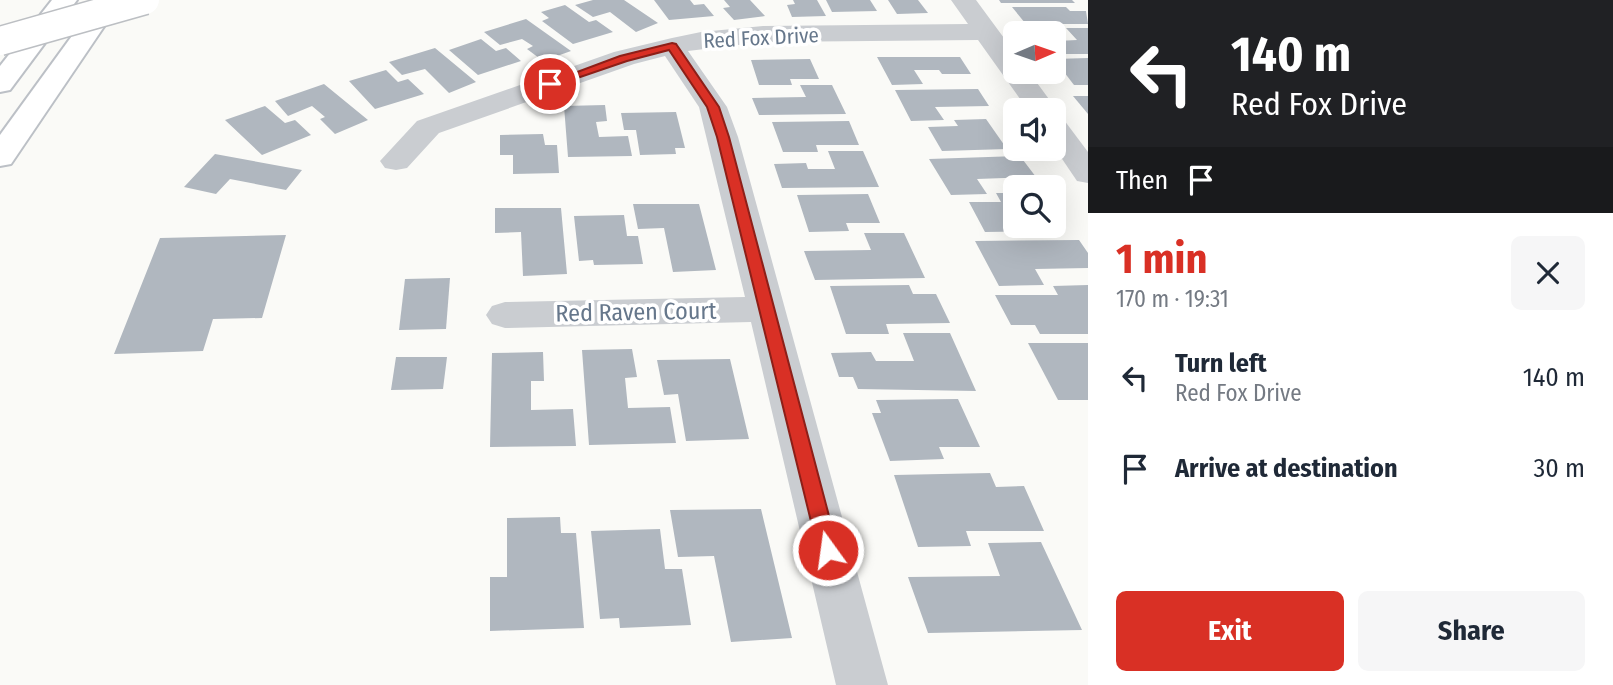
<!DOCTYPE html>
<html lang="en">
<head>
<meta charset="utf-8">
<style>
  body { margin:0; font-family:"Fira Sans Condensed",sans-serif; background:#f6f6f7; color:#1f2937; height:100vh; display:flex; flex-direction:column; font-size:26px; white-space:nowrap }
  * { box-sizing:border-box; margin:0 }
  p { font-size:23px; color:#747a83 }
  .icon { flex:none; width:38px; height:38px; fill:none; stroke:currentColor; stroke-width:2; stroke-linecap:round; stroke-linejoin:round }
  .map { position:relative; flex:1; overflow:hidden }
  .side { display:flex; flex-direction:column; background:#fff; width:525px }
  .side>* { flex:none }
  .banner { background:#202124; color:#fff; overflow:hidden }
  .needle { width:46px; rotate:88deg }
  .tools { position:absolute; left:1003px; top:21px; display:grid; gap:14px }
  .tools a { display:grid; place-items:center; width:63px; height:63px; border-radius:10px; background:#fff; box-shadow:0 7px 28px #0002; font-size:35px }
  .pin { position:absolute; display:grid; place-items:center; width:60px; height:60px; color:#fff; margin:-30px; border:4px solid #fff; border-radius:50%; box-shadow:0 2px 7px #0007 }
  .me { position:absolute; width:77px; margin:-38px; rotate:346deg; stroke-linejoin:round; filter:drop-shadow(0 0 5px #0008) }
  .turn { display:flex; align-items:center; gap:24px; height:147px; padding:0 28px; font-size:32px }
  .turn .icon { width:91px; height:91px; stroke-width:2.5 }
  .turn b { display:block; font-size:49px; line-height:60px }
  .then { display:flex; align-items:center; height:66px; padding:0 28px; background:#0003; gap:14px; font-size:26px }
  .round { display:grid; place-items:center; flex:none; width:74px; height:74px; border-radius:10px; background:#f6f6f7 }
  .overview { display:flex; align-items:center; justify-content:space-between; height:119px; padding:0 28px }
  h1 { font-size:42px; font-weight:700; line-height:52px; color:#d93025 }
  .button { display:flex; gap:14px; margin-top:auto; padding:14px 28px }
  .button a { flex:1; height:80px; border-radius:10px; background:#d93025; color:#fff; font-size:28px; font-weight:700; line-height:80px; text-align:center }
  .button a+a { background:#f6f6f7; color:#1f2937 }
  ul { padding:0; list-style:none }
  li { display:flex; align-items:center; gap:21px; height:91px; padding:0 28px }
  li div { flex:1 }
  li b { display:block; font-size:26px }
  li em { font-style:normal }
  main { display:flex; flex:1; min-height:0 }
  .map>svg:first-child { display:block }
  .building { fill:#b0b7bf }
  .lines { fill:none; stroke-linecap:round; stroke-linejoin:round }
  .secondary-casing { stroke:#bcc0c6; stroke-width:4 }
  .street { fill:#cacdd1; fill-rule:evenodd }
  .secondary { fill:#fff; fill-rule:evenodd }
  .highway-bridge-casing { stroke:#bcbfc3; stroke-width:31; stroke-linecap:butt }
  .highway-bridge { stroke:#fff; stroke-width:28 }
  .route { fill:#d93025; stroke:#8d1f18; stroke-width:2 }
  .labels { text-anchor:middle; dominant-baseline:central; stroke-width:7; stroke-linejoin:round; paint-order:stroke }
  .far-street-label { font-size:21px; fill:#66778b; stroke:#fff }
  .street-label { font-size:24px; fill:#66778b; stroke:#fff }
</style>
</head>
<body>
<main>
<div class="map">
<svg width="1088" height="685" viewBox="0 0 1088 685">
  <rect width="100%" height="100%" fill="#fafaf7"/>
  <g class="building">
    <polygon points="593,0 624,0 658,23 636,32 610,12 593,17 575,5"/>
    <polygon points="654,0 690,0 694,5 704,4 714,16 669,20"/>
    <polygon points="724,0 750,0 765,16 734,20 723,8 730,7"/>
    <polygon points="793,0 817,0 826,16 792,17 787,5 795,4"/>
    <polygon points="826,0 870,0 877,11 832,12"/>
    <polygon points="888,0 918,0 928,13 897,14"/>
    <polygon points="999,0 1072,0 1075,3 1001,3"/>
    <polygon points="565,5 589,22 596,20 613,32 573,44 542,21 549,18 541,12"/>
    <polygon points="1012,7 1066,7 1070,11 1086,11 1088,24 1055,24 1059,29 1030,29"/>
    <polygon points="526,19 571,51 543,61 527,49 533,46 522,39 500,45 484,32"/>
    <polygon points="1066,28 1088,28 1088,54 1054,54 1054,38 1057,41 1077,40"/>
    <polygon points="481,39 496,51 506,48 521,61 478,75 449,50"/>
    <polygon points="435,48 476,82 449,93 425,69 402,75 389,62"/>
    <polygon points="877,57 960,57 971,74 942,74 939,70 914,70 923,84 892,85"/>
    <polygon points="1088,58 1088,85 1074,85 1054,59"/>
    <polygon points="810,59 819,79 790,79 792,85 759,85 751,60"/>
    <polygon points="386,70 398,82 408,79 424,94 375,109 349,81"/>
    <polygon points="324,84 368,120 335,134 320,119 325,117 312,106 288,116 275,101"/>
    <polygon points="800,85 832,85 846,114 759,115 752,98 806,97"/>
    <polygon points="978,89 989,106 935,107 944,120 911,121 895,90"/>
    <polygon points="1073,96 1088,96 1088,114"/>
    <polygon points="605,105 607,121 596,122 599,137 628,136 632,156 568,157 564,106"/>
    <polygon points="265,106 285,123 295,120 311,135 262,155 225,120"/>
    <polygon points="676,112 685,148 675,148 676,154 640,155 636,130 624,130 621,113"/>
    <polygon points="986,119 1007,149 942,151 928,127 958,126 954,120"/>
    <polygon points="849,121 859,145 816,145 818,152 783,152 772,122"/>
    <polygon points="543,134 545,145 557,145 559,173 513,174 513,155 500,155 500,135"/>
    <polygon points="828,151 863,151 879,187 782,188 774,164 806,163 808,169 835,169"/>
    <polygon points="215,154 302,170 286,190 230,179 216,194 184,187"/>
    <polygon points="1020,156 1036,177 977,179 987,194 951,195 929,159"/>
    <polygon points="996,193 1015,193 1015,226 1054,226 1054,223 1059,231 985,232 969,202 1001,202"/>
    <polygon points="868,194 880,223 846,223 849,231 809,232 797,195"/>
    <polygon points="633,204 699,204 716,270 673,272 664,228 638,229"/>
    <polygon points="495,208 561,208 567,274 523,276 521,232 495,233"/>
    <polygon points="624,215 627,236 638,236 643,264 594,265 593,260 579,261 574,216"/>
    <polygon points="864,233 904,233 925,278 815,280 804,251 871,250"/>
    <polygon points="286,235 262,318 213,319 203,351 114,354 160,238"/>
    <polygon points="1079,240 1088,253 1088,268 1035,269 1044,285 999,286 975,241"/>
    <polygon points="450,278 446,329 399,330 405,279"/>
    <polygon points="909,285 913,294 936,294 950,323 886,324 889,334 846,334 830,286"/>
    <polygon points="1088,285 1088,334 1040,334 1035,325 1011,325 995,295 1058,295 1053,286"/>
    <polygon points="903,333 950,333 976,391 858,389 853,377 839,377 831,353 871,352 876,361 914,361"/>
    <polygon points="1028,343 1088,343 1088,400 1058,400"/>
    <polygon points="632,349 637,377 625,378 628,408 670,407 676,443 589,445 582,350"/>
    <polygon points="543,352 544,381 531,381 531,410 573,409 576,446 490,447 492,353"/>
    <polygon points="396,357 447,357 443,389 391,390"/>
    <polygon points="730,359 749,439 686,441 678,394 664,395 657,360"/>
    <polygon points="958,399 980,447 939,447 944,459 890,461 872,413 881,413 876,400"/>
    <polygon points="990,473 996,487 1024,486 1044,531 966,531 971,546 918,547 894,475"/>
    <polygon points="761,509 792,638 731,642 714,556 678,557 670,510"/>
    <polygon points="560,517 561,533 576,533 584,628 490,631 490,577 507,577 507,518"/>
    <polygon points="660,529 665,569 682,569 691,625 620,628 619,618 600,619 591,531"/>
    <polygon points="1041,542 1082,630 928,633 908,577 1000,576 988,543"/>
  </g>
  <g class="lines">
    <g class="secondary-casing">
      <g id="secondary">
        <polygon points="52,0 77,0 10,90 0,92 0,66"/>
        <polygon points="98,0 122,0 11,164 0,166 0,135"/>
      </g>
    </g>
    <g class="street">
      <polygon points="951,0 976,0 1015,53 1015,72 1029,72 1057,110 1054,114 1054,110 1028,110 978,40 763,42 688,51 727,107 738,137 888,685 836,685 751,322 505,328 492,324 486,315 492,306 505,302 745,297 699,107 665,56 634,64 439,133 407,168 396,170 385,168 380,161 417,121 614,52 672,38 701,32 763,26 968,24"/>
      <polygon points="1054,117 1064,120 1088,152 1088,183 1077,181 1054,147"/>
    </g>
    <use href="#secondary" class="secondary"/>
    <g class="highway-bridge-casing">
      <polyline id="highway-bridge" points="0,41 145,0"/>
    </g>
    <use href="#highway-bridge" class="highway-bridge"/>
  </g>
  <polygon class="route" points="672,43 676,44 719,107 729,137 838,550 835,556 828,558 821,556 818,550 717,137 707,107 669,50 627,61 554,86 545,84 620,56"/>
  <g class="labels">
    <g class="far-street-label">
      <text transform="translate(761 38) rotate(-3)">Red Fox Drive</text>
    </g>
    <g class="street-label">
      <text transform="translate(636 312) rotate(-1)">Red Raven Court</text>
    </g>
  </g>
</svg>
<div class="tools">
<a><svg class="needle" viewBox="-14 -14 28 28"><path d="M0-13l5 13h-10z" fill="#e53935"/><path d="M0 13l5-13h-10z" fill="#747a83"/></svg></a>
<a><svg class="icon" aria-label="sound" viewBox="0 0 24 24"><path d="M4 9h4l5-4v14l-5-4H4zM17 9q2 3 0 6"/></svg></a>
<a><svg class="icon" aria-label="search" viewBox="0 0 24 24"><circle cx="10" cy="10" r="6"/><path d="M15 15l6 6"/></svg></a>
</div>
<div class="pin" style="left:550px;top:84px;background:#d93025"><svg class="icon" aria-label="arrive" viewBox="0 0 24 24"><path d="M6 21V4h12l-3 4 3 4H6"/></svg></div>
<svg class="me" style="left:828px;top:550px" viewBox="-20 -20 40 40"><circle r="17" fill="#d93025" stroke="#fff" stroke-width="3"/><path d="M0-11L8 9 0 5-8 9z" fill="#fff"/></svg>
</div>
<section class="side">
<div class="banner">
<div class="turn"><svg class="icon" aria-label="left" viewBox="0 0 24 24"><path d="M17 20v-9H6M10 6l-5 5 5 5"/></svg><div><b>140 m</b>Red Fox Drive</div></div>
<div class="then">Then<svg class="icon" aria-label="arrive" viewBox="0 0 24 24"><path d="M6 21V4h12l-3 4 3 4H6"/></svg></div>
</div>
<div class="overview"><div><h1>1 min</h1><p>170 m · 19:31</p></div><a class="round"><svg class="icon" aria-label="close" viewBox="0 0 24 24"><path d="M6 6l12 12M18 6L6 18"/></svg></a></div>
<ul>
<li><svg class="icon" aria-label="left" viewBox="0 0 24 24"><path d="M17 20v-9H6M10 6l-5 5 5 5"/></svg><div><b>Turn left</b><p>Red Fox Drive</p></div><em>140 m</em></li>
<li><svg class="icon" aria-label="arrive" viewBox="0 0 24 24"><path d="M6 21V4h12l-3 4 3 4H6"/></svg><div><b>Arrive at destination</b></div><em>30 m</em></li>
</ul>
<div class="button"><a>Exit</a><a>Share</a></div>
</section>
</main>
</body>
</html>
